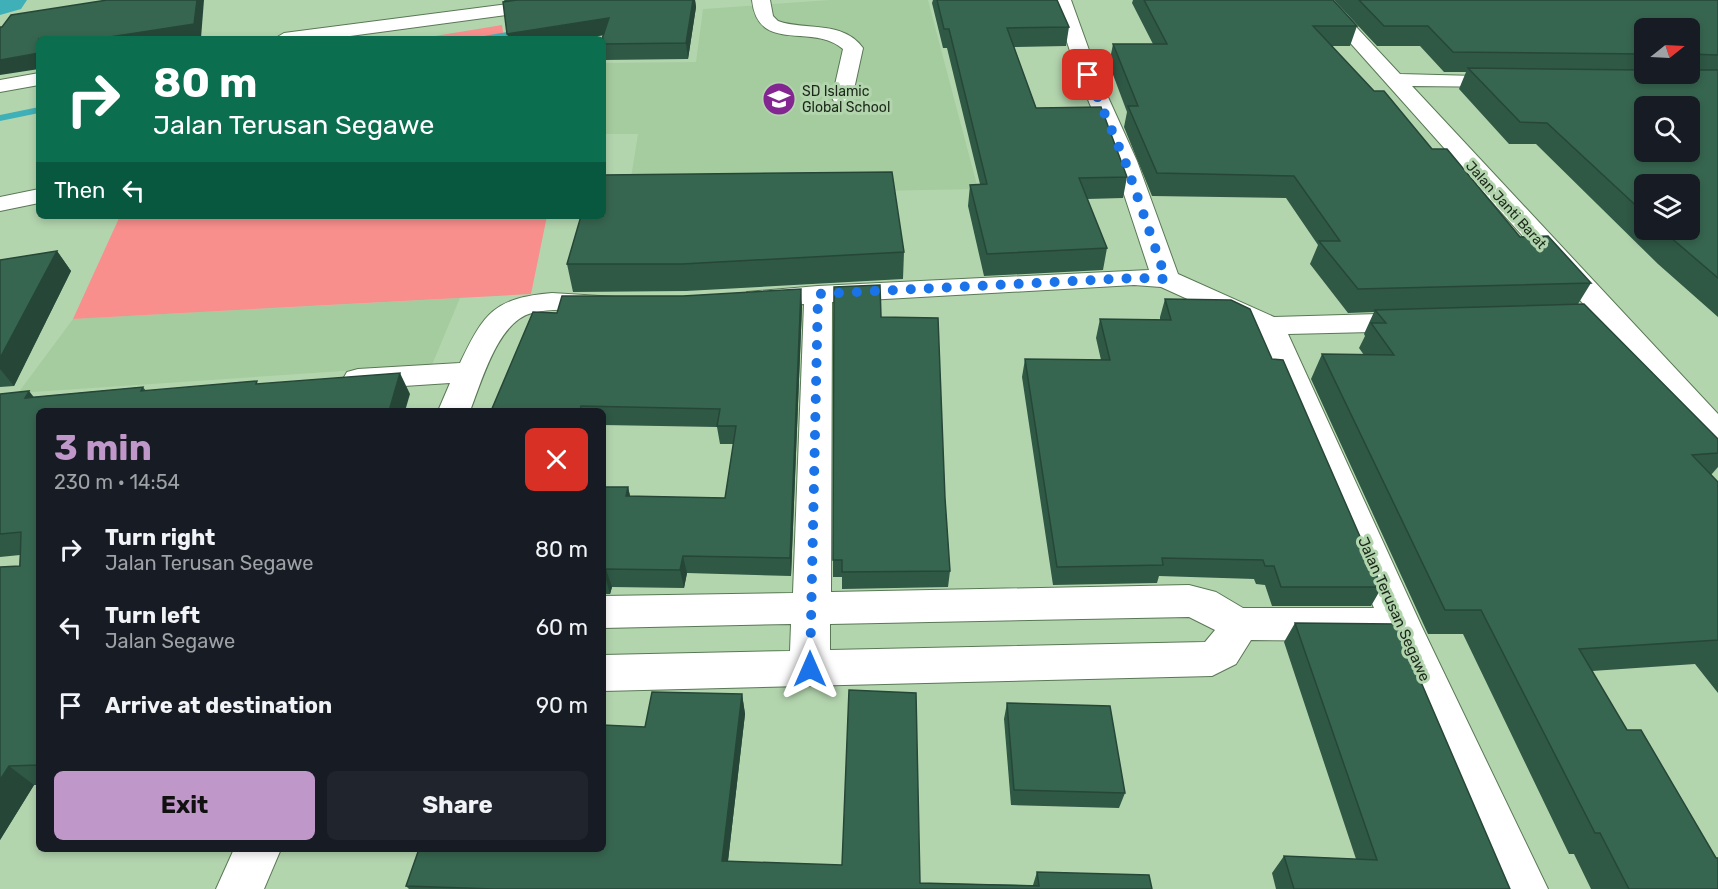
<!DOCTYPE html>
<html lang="en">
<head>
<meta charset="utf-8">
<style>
  body { margin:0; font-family:Rubik,sans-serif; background:#20242c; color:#f1f3f6; height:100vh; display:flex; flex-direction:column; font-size:22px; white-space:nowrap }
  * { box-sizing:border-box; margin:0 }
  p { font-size:20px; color:#9ea1a6 }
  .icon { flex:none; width:33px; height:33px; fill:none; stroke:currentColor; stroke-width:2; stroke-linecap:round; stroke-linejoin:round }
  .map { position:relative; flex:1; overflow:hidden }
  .drawer { position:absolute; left:36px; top:408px; width:570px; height:444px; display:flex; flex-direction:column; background:#171b24; border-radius:9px; box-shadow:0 3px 9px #0003 }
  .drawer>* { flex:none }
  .hud { position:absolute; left:36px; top:36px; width:570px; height:183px; border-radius:9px; box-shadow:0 3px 9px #0003; background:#0b6e4f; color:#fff; overflow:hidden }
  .needle { width:39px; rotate:72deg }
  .tools { position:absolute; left:1634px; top:18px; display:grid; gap:12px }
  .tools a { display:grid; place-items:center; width:66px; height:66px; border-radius:9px; background:#171b24; box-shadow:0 3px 9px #0003; font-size:30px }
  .pin { position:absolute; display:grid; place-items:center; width:51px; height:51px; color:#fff; margin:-26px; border-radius:12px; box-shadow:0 3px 9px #0006 }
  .me { position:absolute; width:66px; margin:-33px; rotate:0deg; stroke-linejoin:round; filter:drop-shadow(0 0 4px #0008) }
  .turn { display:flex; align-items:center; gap:21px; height:126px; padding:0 18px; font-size:27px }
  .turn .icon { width:78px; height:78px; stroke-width:2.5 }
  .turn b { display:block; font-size:42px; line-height:51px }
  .then { display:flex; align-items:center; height:57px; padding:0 18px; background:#0003; gap:12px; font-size:22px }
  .round { display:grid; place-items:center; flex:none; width:63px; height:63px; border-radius:9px; background:#20242c }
  .headline { display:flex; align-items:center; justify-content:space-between; height:102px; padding:0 18px }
  h1 { font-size:36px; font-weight:700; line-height:45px; color:#c097c9 }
  .action { display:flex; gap:12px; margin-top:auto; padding:12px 18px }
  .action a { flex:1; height:69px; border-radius:9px; background:#c097c9; color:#111; font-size:24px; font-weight:700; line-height:69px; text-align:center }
  .action a+a { background:#20242c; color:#f1f3f6 }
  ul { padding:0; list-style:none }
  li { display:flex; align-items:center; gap:18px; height:78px; padding:0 18px }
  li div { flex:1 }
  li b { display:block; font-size:22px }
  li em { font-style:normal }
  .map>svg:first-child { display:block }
  .built { fill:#a5cc9f }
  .green { fill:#f88f8d }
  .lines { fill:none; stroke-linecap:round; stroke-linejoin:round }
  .stream { fill:#3fb0b7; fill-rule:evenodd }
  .river { fill:#3fb0b7; fill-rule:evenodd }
  .minor-casing { stroke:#597855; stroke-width:2 }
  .major-casing { stroke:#597855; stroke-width:2 }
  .minor { fill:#fff; fill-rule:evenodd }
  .major { fill:#fff; fill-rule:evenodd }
  .wall { fill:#2f5845; fill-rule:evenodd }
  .shaded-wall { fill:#264738 }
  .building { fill:#376650; stroke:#264738; stroke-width:1.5; fill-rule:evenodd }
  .route { stroke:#1a73e8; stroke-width:10; stroke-dasharray:0 18 }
  .labels { text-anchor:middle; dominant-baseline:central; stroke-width:6; stroke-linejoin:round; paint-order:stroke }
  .far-poi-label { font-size:14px; fill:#1b2819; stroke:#b3d5ae; text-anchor:start }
  .far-street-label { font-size:14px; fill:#1b2819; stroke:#b3d5ae }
  .street-label { font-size:15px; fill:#1b2819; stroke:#b3d5ae }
</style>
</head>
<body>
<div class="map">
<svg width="1718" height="889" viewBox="0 0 1718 889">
  <rect width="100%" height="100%" fill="#b3d5ae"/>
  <g class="built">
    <polygon points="829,0 928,0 978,189 628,196 638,134 603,134 603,63 696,62 703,9"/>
    <polygon points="460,298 432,365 18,393 73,319"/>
  </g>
  <g class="green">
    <polygon points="502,25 504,39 417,39"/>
    <polygon points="120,216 547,216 531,294 73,319"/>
  </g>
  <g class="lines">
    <g class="stream">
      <polygon points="525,29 529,31 528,33 487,39 467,39"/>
      <polygon points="39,107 39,113 0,121 0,115"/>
    </g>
    <polygon class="river" points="0,0 27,0 21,9 0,15"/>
    <g class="minor-casing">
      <g id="minor">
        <path d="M752,0H770L773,16L778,21C806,31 843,20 863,48L851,103H835L832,98L843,49C812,22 758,55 752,0Z"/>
        <path d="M1053,0H1071L1098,75L1137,161L1178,274L1274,317L1414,313L1424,316L1428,322L1424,328L1414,331L1288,334L1421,625L1548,889H1499L1389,641L1251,640L1236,664L1212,676L603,691V655L790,651L791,624L603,628V596L793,593L804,304L757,306L747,304L743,298L747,292L818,286L1149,270L1113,161L1078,75ZM1134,285L1161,287L1258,331L1374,608H1243L1216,592L1189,585L831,592L832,302ZM1189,617L1215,630L1205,642L830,650V624Z"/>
        <polygon points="1312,0 1331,0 1400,74 1514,77 1517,81 1514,85 1507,87 1412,86 1718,414 1718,445 1706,442 1602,325 1553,327 1543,324 1539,318 1543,312 1587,308"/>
        <polygon points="39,189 39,203 0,211 0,197"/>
        <path d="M552,293L616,297L620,303L616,309L606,312C582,311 555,307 532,313C498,321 482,381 470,411H438L450,383L358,389L347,386L343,379L347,372L358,369L460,363C484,313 494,298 552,293Z"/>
        <polygon points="234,849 281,849 264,889 216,889"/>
      </g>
    </g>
    <g class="major-casing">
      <g id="major">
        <polygon points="539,0 589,0 580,5 328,39 274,39 284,33"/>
        <polygon points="39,73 39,85 0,92 0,80"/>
      </g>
    </g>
    <use href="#minor" class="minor"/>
    <use href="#major" class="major"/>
  </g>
  <g class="wall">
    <polygon points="504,0 695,0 696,7 688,59 603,60 603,35 505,2"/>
    <polygon points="933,0 1057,0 1069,27 1066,46 1014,47 1036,108 1127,177 1123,198 1087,199 1107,248 1103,270 984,276 968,206 970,185 980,184 947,48 943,48 932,3"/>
    <polygon points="1133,0 1333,0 1357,26 1350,46 1331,46 1374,91 1520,237 1591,283 1578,304 1718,439 1718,467 1711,475 1718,482 1718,693 1695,664 1592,671 1718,889 1591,889 1574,854 1569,854 1463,634 1428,634 1311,379 1322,354 1364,355 1359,348 1365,336 1364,334 1374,312 1348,313 1310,264 1318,245 1286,198 1152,196 1124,127 1127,112 1109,64 1113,44 1153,44 1132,3"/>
    <path d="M1334,0H1718V317L1658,264L1536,144H1509L1459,89L1466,72H1444L1420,46H1377ZM1644,28H1689V74H1644ZM1644,184L1689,230H1644Z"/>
    <polygon points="57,251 71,271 14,386 0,387 0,260"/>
    <polygon points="904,252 903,279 686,291 573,292 567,264"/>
    <polygon points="1165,299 1272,359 1382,587 1371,606 1272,606 1265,585 1256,584 1254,579 1159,576 1157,583 1053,585 1022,377 1025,359 1101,360 1096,338 1100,319 1160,320 1160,317"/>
    <polygon points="802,306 791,576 687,573 684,588 612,587 610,594 603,594 603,487 628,487 630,496 725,498 734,444 720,444 717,427 603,425 603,411 491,411"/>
    <polygon points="881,317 945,498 950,571 948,587 842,589 842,577 833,577 833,560"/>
    <polygon points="259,384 410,394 39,411 39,785 34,785 0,840 20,555 0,557 0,394 34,397 143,387 146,391"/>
    <polygon points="1295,623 1510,889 1276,889 1272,873 1284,856 1356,859 1284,642"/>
    <polygon points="742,694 745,714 728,861 920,883 1033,885 1037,872 1152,889 409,889 406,886 645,727"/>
    <polygon points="1007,703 1125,793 1119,808 1011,805 1004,719"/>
  </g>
  <g class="shaded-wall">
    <polygon points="197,0 204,0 201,38 194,39 97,39"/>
    <polygon points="693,0 695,0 696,7 688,59 686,43"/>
    <polygon points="609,18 612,34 580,39 509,39 507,34"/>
    <polygon points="39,53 39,69 0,75 0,60"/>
    <polygon points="57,251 71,271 14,386 0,369 0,358"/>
    <polygon points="801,289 802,306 791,576 790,558"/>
    <polygon points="400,373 410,394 405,411 389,411"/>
    <polygon points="29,391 45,411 25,398"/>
    <polygon points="628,487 632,505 626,496"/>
    <polygon points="683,556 687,573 684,588 680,570"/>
    <polygon points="606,569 612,587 610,594 605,576"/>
    <polygon points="742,694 745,714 726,878 722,861"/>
    <polygon points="9,766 34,785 0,840 0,780"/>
  </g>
  <g class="building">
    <polygon points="107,0 197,0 194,24 97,39 39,39 39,53 0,60 0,27 2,27 11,15"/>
    <polygon points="517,0 693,0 686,43 603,44 603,39 602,39 609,18 507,34 503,2"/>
    <polygon points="937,0 1057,0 1069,27 1007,28 1036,108 1101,107 1127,177 1079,178 1107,248 987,254 970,185 987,184 949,29 944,29"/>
    <polygon points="1144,0 1333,0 1357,26 1313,26 1374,91 1384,91 1432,149 1447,149 1520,237 1548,236 1591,283 1358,289 1319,241 1340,241 1294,176 1157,173 1128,106 1138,106 1113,44 1167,44"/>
    <polygon points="1359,0 1718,0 1718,55 1689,54 1689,28 1644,28 1644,54 1453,52 1428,26 1384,26"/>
    <path d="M1468,68L1644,70V74H1689V70H1718V278L1662,230H1689V184H1644V213L1547,123L1520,122ZM1644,106H1689V152H1644Z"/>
    <polygon points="892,172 904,252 682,264 567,264 581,216 603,216 603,175"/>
    <polygon points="57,251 0,358 0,260"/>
    <polygon points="880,285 881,317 938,318 945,498 950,571 842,572 842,560 833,560 834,287"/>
    <polygon points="801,289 790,558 683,556 680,570 606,569 605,576 603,576 603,487 628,487 626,496 725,498 736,426 717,426 720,409 581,406 580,411 491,411 533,312 557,313 562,296 683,296"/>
    <polygon points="1165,299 1231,300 1250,309 1272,359 1283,360 1382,587 1281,587 1274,566 1265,566 1263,560 1162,558 1163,565 1057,567 1025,359 1110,360 1100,319 1171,320"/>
    <polygon points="1584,304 1718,439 1718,453 1692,455 1718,482 1718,640 1579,649 1627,730 1641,730 1716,858 1718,858 1718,889 1629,889 1600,833 1595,833 1481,610 1445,610 1322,354 1394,355 1371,323 1386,323 1375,310"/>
    <polygon points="400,373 389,411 39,411 39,765 9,766 0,780 0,567 20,566 21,532 0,534 0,394 29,391 25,398 143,387 141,391 257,381 256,384"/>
    <polygon points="1295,623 1396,624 1510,889 1294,889 1284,856 1377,860"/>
    <polygon points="849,690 916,693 920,883 1039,886 1037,872 1149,875 1152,889 494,889 406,886 419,849 603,849 603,725 645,727 652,692 742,694 722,861 842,865"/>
    <polygon points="1007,703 1110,706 1125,793 1014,790"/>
  </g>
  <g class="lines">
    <polyline class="route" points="810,669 818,294 1134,278 1166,279 1125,161 1088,75"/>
  </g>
  <defs>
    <g id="school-disc" transform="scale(1.725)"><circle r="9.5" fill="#832692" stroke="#b3d5ae"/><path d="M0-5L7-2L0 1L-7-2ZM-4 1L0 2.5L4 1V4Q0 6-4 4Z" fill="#fff"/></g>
  </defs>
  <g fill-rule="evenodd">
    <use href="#school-disc" x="779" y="99"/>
  </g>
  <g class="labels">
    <g class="far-poi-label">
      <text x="802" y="91">SD Islamic<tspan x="802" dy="16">Global School</tspan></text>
    </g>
    <g class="far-street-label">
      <text transform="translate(1506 205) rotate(48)">Jalan Janti Barat</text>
    </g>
    <g class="street-label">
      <text transform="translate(1394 609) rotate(66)">Jalan Terusan Segawe</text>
    </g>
  </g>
</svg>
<div class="tools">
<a><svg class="needle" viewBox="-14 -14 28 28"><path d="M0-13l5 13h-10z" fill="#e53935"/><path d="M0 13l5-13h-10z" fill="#9ea1a6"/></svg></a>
<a><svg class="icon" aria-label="search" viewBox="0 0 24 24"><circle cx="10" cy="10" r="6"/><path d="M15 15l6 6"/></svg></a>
<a><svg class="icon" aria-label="layers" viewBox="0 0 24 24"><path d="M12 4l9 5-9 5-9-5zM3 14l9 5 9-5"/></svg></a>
</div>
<div class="pin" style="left:1088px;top:75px;background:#d93025"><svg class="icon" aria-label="arrive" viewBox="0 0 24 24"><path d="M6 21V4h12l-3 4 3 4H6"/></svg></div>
<svg class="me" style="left:810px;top:669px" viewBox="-20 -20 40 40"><path d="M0-17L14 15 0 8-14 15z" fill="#1a73e8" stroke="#fff" stroke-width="4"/></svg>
<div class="hud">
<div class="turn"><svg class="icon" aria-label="right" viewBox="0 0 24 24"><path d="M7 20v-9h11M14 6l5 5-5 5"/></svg><div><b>80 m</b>Jalan Terusan Segawe</div></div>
<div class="then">Then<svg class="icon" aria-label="left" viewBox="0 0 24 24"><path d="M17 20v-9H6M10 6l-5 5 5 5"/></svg></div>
</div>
<section class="drawer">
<div class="headline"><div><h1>3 min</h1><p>230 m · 14:54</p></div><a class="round" style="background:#d93025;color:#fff"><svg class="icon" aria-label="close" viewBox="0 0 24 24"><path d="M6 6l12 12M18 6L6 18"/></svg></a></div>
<ul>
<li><svg class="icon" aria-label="right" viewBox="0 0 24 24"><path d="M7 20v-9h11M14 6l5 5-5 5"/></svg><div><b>Turn right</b><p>Jalan Terusan Segawe</p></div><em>80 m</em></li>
<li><svg class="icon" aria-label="left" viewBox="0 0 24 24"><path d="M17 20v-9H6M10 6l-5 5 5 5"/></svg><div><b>Turn left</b><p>Jalan Segawe</p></div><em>60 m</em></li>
<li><svg class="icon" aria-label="arrive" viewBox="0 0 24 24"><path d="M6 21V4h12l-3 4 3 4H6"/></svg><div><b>Arrive at destination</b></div><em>90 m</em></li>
</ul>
<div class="action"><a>Exit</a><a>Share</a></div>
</section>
</div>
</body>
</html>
